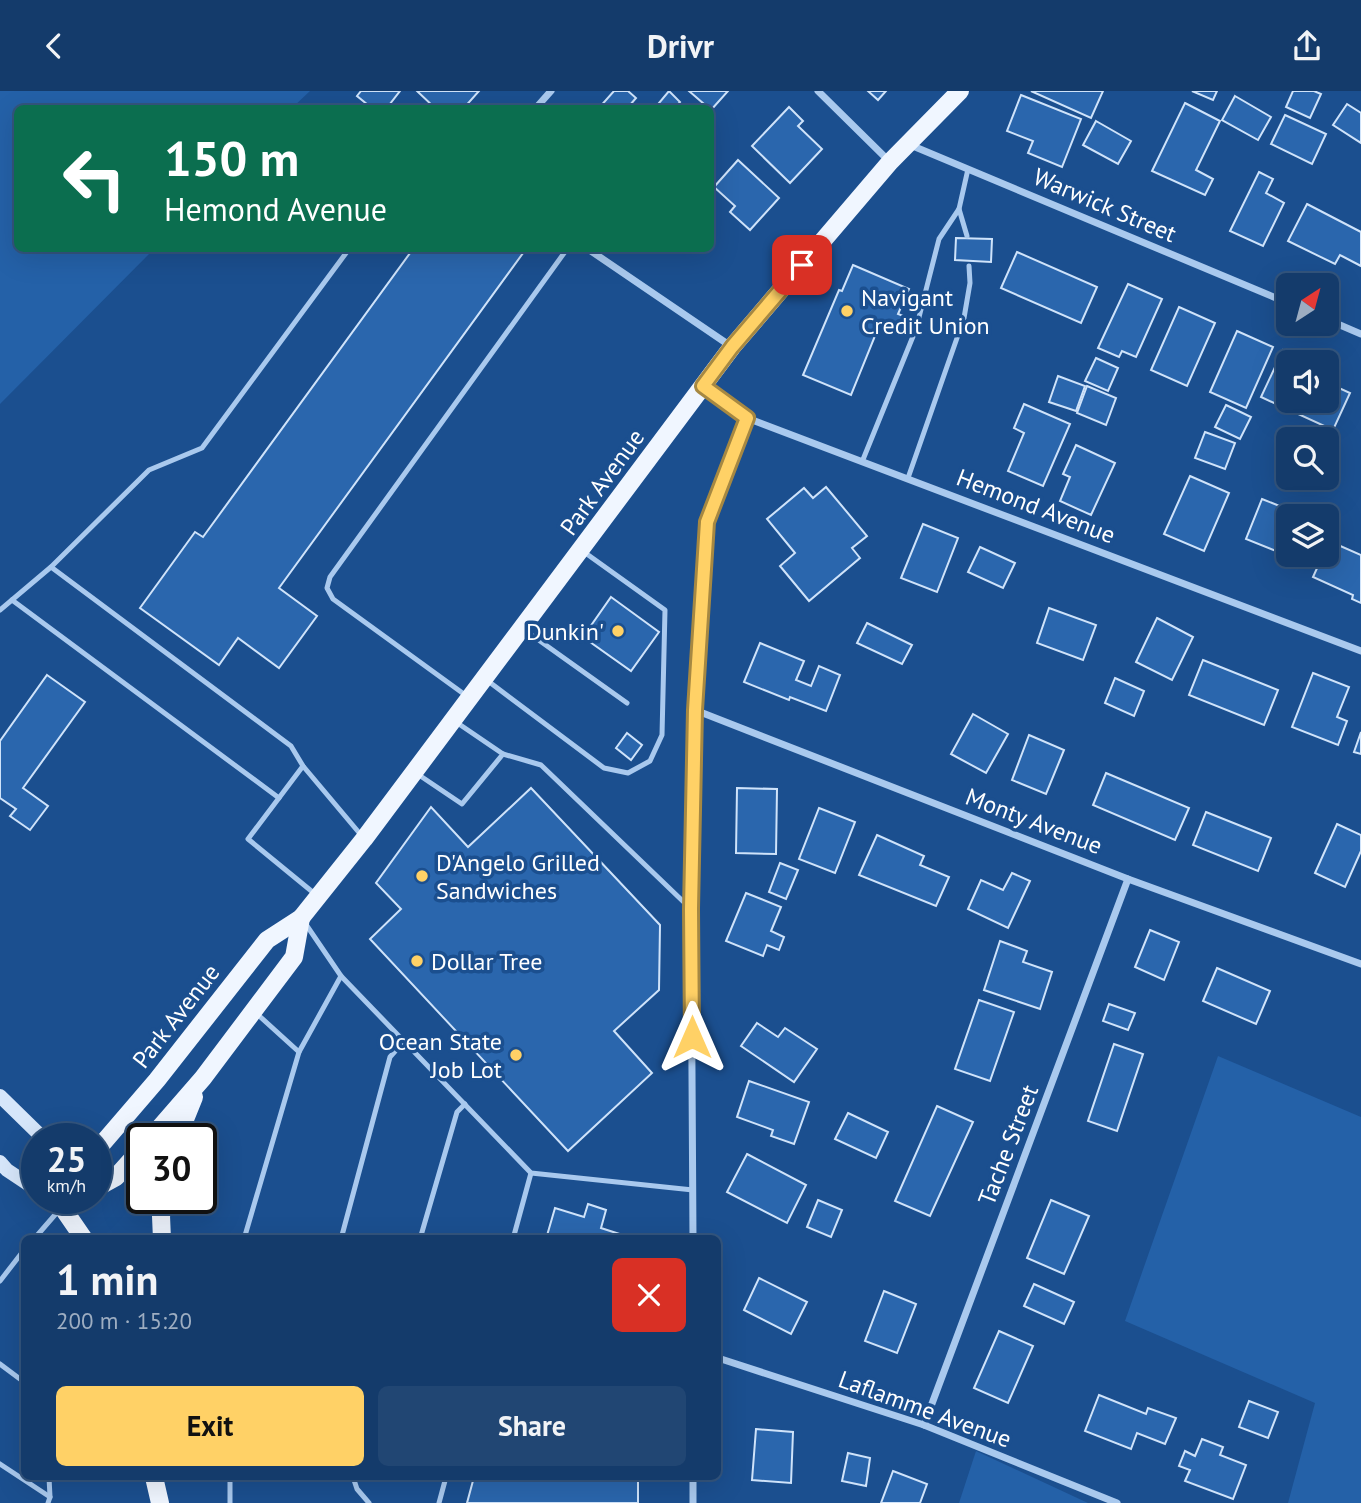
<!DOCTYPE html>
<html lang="en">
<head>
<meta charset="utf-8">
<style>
  body { margin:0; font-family:"PT Sans",sans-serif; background:#214673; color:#f1f3f6; height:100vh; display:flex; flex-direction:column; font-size:26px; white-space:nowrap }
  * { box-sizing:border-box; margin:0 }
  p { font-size:23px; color:#9dadc1 }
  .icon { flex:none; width:38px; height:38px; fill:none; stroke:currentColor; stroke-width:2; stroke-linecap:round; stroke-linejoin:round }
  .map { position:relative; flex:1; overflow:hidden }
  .side { position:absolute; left:21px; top:1144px; width:700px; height:245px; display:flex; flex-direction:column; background:#143b6b; border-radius:10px; box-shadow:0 7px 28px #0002,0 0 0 2px #33557e }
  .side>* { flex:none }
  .hud { position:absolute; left:14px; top:14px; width:700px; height:147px; border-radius:10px; box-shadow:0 7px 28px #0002,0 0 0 2px #33557e; background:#0b6e4f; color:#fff; overflow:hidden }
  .needle { width:46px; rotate:36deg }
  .controls { position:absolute; left:1276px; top:182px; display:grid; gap:14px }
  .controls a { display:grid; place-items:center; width:63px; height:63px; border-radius:10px; background:#143b6b; box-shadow:0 7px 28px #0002,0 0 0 2px #33557e; font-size:35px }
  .speed { position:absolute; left:21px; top:1032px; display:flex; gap:14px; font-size:35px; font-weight:700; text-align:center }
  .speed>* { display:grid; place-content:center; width:91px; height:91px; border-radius:50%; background:#143b6b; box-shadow:0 7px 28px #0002,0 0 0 2px #33557e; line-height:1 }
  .speed small { font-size:18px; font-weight:400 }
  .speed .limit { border:4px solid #111; border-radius:10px; background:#fff; color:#111 }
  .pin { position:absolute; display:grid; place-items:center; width:60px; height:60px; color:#fff; margin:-30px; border-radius:14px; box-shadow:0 4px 10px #0006 }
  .me { position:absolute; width:77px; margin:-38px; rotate:0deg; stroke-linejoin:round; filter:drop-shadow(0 0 5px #0008) }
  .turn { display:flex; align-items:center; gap:24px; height:147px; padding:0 35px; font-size:32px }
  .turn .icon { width:91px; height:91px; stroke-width:2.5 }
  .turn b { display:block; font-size:49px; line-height:60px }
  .round { display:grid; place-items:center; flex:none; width:74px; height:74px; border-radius:10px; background:#214673 }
  .headline { display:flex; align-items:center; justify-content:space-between; height:119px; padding:0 35px }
  h1 { font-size:42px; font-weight:700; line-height:52px }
  .action { display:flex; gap:14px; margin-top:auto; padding:14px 35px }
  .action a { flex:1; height:80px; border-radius:10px; background:#ffd166; color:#111; font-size:28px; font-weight:700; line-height:80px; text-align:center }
  .action a+a { background:#214673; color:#f1f3f6 }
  header { display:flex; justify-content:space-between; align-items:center; height:91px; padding:0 35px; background:#143b6b; font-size:32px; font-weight:700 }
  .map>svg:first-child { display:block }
  .green { fill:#2461a8 }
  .building { fill:#2a66ad; stroke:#cfe3fa; stroke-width:2 }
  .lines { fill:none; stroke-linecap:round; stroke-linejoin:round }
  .service { stroke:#a9c9ee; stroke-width:5 }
  .minor { stroke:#a9c9ee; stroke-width:7 }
  .secondary { stroke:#d6e6fa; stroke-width:14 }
  .primary { stroke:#f0f6ff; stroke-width:18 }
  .route-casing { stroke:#a68842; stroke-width:18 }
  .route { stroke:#ffd166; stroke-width:12 }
  .poi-dot { fill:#ffd166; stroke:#1b4f8f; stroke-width:2.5 }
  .labels { text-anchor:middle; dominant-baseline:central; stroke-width:7; stroke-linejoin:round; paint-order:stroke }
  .street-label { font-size:24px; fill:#fff; stroke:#1b4f8f }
  .poi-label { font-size:24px; fill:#fff; stroke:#1b4f8f; text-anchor:start }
</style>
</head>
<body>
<header><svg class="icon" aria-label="back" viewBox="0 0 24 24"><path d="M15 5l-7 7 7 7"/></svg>Drivr<svg class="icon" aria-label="share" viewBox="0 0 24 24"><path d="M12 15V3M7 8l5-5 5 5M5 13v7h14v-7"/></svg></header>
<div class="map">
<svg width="1361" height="1412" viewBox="0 0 1361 1412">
  <rect width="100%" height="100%" fill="#1b4f8f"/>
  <g class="green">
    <polygon points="0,0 310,0 292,17 18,18 18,158 154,158 0,313"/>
    <polygon points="1218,965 1361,1026 1361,1412 1288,1412 1315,1312 1125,1230"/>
    <polygon points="976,1360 1088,1412 959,1412"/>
  </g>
  <g class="building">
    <polygon points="361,0 400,0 386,18 373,18 357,5"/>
    <polygon points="417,0 479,0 463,18 436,18"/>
    <polygon points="614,0 628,0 636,7 630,14 634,18 598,18"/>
    <polygon points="669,0 680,11 674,18 654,18"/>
    <polygon points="689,0 728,0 711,19"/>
    <polygon points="868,0 886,0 878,9"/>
    <polygon points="1031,0 1103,0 1091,27"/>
    <polygon points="1192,0 1217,0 1213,9"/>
    <polygon points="1293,0 1314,0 1321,3 1310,27 1286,16"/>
    <polygon points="1021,4 1081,28 1062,76 1028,62 1033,50 1007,40"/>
    <polygon points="1235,5 1271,26 1258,49 1222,29"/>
    <polygon points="1185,12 1220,30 1196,79 1213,88 1205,104 1152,80"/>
    <polygon points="1347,13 1361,22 1361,52 1333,34"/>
    <polygon points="789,16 803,30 798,35 822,58 790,92 752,55"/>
    <polygon points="1285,24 1326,43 1312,73 1271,53"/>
    <polygon points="1096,30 1131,50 1118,73 1083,54"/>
    <polygon points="738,69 779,107 750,139 730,121 735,115 714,96"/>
    <polygon points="1259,81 1273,88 1266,102 1284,112 1263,155 1230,140"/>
    <polygon points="1307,113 1361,141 1361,175 1340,164 1335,173 1288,150"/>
    <polygon points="956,147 992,148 991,171 955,169"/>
    <polygon points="413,158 526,158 279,497 317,525 279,577 238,547 219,574 140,517 195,441 203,446"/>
    <polygon points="1017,161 1097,196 1081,232 1001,197"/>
    <polygon points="853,174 909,198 898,223 906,226 899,243 879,235 851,304 803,284 839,199 842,200"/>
    <polygon points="1128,193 1162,208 1136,266 1122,260 1119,266 1098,257"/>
    <polygon points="1179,216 1215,232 1187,295 1151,279"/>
    <polygon points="1237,240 1273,256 1246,317 1210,301"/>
    <polygon points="1283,259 1308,271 1288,271 1288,310 1326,310 1326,291 1350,302 1333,339 1261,306"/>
    <polygon points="1096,267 1118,277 1108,300 1085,290"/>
    <polygon points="1058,285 1085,295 1076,320 1049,311"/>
    <polygon points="1087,295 1116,307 1106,334 1077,322"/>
    <polygon points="1024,313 1070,333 1043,395 1008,380 1024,342 1014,337"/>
    <polygon points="1226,314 1251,326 1240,348 1215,336"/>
    <polygon points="1205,341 1235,352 1225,378 1195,367"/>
    <polygon points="1076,354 1115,372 1091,424 1060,410 1070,386 1063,383"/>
    <polygon points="1190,385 1229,402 1204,460 1164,443"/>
    <polygon points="826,396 867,445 852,457 860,467 809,510 780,475 795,462 767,428 804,397 813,407"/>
    <polygon points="1262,408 1292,420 1288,425 1276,460 1246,448"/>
    <polygon points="923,433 958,447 937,501 901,487"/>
    <polygon points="1329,450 1361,464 1361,512 1352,508 1353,504 1313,486 1323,464 1326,464"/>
    <polygon points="980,456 1015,472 1003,497 968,481"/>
    <polygon points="611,506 659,541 631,580 583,546"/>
    <polygon points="1049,517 1096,534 1083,569 1037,552"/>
    <polygon points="1157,527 1193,546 1172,589 1136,571"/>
    <polygon points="867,532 912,554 902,573 857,552"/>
    <polygon points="760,552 804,570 796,589 811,595 819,575 840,584 826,620 790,606 789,609 744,591"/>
    <polygon points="1203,569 1278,599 1264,634 1189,604"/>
    <polygon points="1313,582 1349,596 1337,626 1347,630 1338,654 1292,636"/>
    <polygon points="47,584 85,611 23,697 48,715 30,739 10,725 16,718 0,707 0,650"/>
    <polygon points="1115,587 1144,600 1134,625 1105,612"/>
    <polygon points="973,623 1008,643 986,682 951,663"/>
    <polygon points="1361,641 1361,663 1354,661"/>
    <polygon points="627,642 642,654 631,669 616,657"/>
    <polygon points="1029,644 1064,659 1046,703 1012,689"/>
    <polygon points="1106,682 1189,717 1175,749 1093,714"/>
    <polygon points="531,697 660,834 659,899 614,940 652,982 568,1060 370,848 401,818 376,792 431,716 468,756"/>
    <polygon points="737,697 777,698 776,763 736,762"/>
    <polygon points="819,717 855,731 835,782 799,768"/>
    <polygon points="1206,721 1271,747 1258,780 1193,754"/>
    <polygon points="1337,733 1361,744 1361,760 1345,796 1315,782"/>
    <polygon points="877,744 924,765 920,774 949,786 936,815 859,784"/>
    <polygon points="780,772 798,779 786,808 769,801"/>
    <polygon points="1012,782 1030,790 1008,837 968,818 981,789 1003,799"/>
    <polygon points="746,802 781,816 771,840 784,846 779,859 767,854 763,865 726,850"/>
    <polygon points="1150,839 1179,851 1164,889 1135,876"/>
    <polygon points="1000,850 1027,860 1023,871 1052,881 1040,918 984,899"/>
    <polygon points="1217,877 1270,900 1256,933 1203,910"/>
    <polygon points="979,909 1014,921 990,990 955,978"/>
    <polygon points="1109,913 1135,922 1128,939 1103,930"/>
    <polygon points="757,932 778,946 785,937 817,958 794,991 741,955"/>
    <polygon points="1114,953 1143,963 1117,1040 1088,1030"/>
    <polygon points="749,990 809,1011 794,1053 771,1045 773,1039 737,1026"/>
    <polygon points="937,1015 973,1031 930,1125 895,1110"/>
    <polygon points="848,1022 888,1041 876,1067 835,1048"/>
    <polygon points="747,1063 806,1094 787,1132 727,1101"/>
    <polygon points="818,1109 842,1119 831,1146 807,1136"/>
    <polygon points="1051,1109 1089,1125 1064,1183 1027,1167"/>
    <polygon points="588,1113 606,1119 601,1137 635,1148 546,1148 555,1117 584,1126"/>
    <polygon points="759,1187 807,1211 791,1243 744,1219"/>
    <polygon points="1034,1193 1074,1211 1064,1233 1024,1215"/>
    <polygon points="884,1200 916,1213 897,1262 865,1250"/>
    <polygon points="999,1240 1033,1255 1008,1312 974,1297"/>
    <polygon points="1099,1304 1146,1323 1148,1317 1176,1327 1165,1353 1137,1342 1131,1358 1085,1340"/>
    <polygon points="1249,1310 1278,1321 1268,1347 1239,1336"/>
    <polygon points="756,1338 793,1341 791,1392 752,1389"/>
    <polygon points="1202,1348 1223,1356 1220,1364 1246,1374 1233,1408 1185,1390 1190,1379 1179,1375 1185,1360 1195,1365"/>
    <polygon points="848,1362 870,1367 866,1395 842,1390"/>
    <polygon points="893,1380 927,1393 920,1412 881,1412"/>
    <polygon points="474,1386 638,1386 638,1412 467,1412"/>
  </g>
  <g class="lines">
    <g class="service">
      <polyline points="959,118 967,145"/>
      <polyline points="862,371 916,238 939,148 959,118 968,78"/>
      <polyline points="908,387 964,227 970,192 969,175"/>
      <polyline points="51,476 149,379 202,357 349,158"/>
      <polyline points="12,509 279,707"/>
      <polyline points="0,519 51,476 291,655 303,675 361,744"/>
      <polyline points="526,540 627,612"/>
      <polyline points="488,590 604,677 628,682 650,670 662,644 665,519 584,461"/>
      <polyline points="468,606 333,508 327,497 330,486 567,158"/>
      <polyline points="503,663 541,674 691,818"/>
      <polyline points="303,675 248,748 315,803"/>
      <polyline points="416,682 462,713 503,663 456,631"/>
      <polyline points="341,885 531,1082 693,1099"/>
      <polyline points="299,961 341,885 305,832"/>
      <polyline points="34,1148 60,1118"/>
      <polyline points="244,1148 299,961 256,922"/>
      <polyline points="341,1148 390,966 404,950"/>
      <polyline points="420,1148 457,1021 465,1013"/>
      <polyline points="513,1148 531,1082"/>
      <polyline points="0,1190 24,1159"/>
      <polyline points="0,1273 24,1291"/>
      <polyline points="0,1373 50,1406 48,1412"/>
      <polyline points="49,1386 50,1406"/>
      <polyline points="353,1386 357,1398 369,1412"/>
      <polyline points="230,1412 230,1386"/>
      <polyline points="439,1412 446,1386"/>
    </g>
    <g class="minor">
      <polyline points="818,0 890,71"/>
      <polyline points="535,18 551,0"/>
      <polyline points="908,53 1288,212"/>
      <polyline points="588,158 732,256"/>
      <polyline points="1326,228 1361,243"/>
      <polyline points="704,295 747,327 1361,560"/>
      <polyline points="695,619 1128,788 1361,873"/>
      <polyline points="693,1148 691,818 695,619 707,431 747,327"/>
      <polyline points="718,1267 924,1334 1117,1412"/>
      <polyline points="924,1334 1128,788"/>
      <polyline points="693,1386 693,1412"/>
    </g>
    <g class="secondary">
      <polyline points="0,1005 44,1048"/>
      <polyline points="0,1071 7,1079 37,1099"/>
      <polyline points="50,1108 62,1116"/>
    </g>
    <g class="primary">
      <polyline points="150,1048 203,987 294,866 301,827"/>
      <polyline points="177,1048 194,1006"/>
      <polyline points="96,1060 157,989 267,849 301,827 364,748 732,256 890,71 960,0"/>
      <polyline points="96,1097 116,1086 142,1057"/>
      <polyline points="62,1116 84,1148"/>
      <polyline points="162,1148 161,1125 165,1108"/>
      <polyline points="154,1386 160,1412"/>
    </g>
  </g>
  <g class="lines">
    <g class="route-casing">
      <polyline id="route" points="692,946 691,818 695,619 707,431 747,327 703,295 732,256 802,174"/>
    </g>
    <use href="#route" class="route"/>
  </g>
  <g class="poi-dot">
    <circle cx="847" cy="220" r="7"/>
    <circle cx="618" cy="540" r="7"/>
    <circle cx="422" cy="785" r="7"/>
    <circle cx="417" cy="870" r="7"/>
    <circle cx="516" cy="964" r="7"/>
  </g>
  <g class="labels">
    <g class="street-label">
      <text transform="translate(1105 114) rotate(23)">Warwick Street</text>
      <text transform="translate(602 391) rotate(-54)">Park Avenue</text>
      <text transform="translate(1036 415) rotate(21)">Hemond Avenue</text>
      <text transform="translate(1034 730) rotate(21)">Monty Avenue</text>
      <text transform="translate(176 925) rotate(-52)">Park Avenue</text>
      <text transform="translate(1008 1054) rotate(-69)">Tache Street</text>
      <text transform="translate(925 1318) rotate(20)">Laflamme Avenue</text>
    </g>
    <g class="poi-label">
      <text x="861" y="206">Navigant<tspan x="861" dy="28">Credit Union</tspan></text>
      <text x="604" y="540" text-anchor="end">Dunkin'</text>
      <text x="436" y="771">D'Angelo Grilled<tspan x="436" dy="28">Sandwiches</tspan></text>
      <text x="431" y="870">Dollar Tree</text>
      <text x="502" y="950" text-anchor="end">Ocean State<tspan x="502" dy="28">Job Lot</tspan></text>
    </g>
  </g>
</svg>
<div class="controls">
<a><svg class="needle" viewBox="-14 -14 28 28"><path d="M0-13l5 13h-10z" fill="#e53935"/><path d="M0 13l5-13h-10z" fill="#9dadc1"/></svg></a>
<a><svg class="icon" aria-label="sound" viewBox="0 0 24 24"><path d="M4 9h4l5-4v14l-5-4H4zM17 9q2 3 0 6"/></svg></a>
<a><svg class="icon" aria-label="search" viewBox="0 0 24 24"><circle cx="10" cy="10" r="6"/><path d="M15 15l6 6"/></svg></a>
<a><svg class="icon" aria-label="layers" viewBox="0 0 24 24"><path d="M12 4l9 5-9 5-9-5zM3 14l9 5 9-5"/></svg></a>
</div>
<div class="speed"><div>25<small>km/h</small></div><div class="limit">30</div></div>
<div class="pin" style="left:802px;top:174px;background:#d93025"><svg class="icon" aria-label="arrive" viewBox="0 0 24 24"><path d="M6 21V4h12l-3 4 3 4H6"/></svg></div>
<svg class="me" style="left:692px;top:946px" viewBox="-20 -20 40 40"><path d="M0-17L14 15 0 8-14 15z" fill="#ffd166" stroke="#fff" stroke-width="4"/></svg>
<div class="hud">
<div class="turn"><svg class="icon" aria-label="left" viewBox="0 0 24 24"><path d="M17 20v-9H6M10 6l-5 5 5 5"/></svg><div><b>150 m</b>Hemond Avenue</div></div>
</div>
<section class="side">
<div class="headline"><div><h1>1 min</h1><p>200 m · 15:20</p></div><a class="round" style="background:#d93025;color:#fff"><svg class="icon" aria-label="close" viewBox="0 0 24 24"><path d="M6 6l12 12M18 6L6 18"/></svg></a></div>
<div class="action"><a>Exit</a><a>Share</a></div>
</section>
</div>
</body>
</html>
